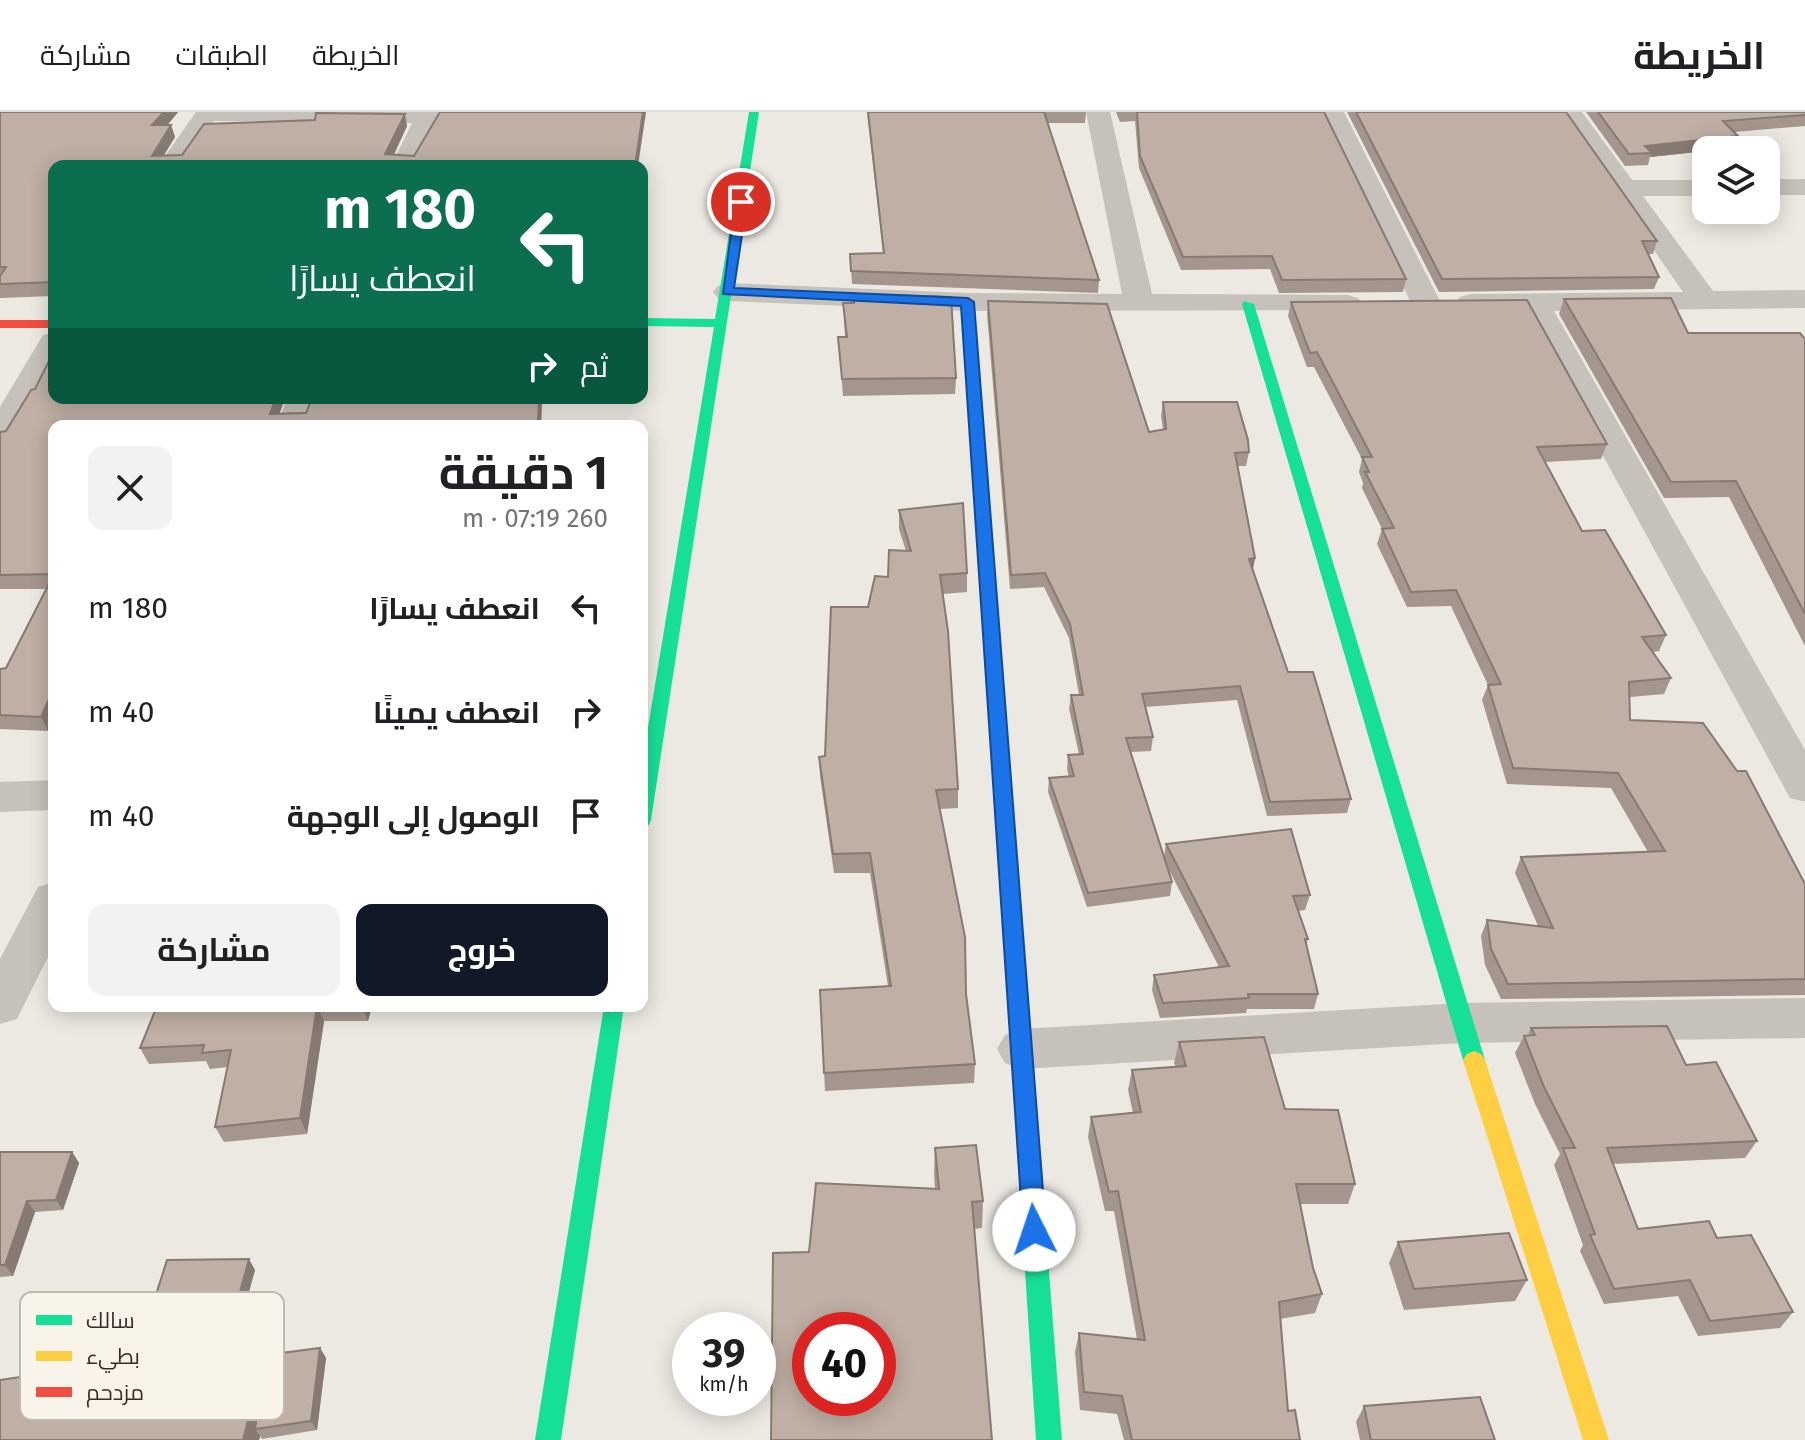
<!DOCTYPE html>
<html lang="ar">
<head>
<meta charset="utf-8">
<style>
  body { margin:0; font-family:"Fira Sans",Cairo,sans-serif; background:#f2f2f2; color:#202124; direction:rtl; height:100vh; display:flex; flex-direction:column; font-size:30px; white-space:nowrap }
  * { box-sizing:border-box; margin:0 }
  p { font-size:26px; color:#757577 }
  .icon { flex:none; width:44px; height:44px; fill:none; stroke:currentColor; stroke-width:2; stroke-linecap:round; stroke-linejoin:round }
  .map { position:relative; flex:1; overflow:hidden; direction:ltr }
  .panel { position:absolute; left:48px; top:308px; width:600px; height:592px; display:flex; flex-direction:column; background:#fff; border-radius:16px; box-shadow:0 4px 20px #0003; direction:rtl }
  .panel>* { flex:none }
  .top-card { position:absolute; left:48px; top:48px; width:600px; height:244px; border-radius:16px; box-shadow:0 4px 20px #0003; direction:rtl; background:#0b6e4f; color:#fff; overflow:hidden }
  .fabs { position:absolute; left:1692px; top:24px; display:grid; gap:16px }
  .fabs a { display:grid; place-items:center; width:88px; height:88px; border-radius:16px; background:#fff; box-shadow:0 4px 20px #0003; font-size:40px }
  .speed { position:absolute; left:672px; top:1200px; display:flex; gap:16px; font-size:40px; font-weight:700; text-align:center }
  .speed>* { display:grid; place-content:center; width:104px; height:104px; border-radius:50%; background:#fff; box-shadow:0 4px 20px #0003; line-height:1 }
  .speed small { font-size:20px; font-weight:400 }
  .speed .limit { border:12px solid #d22; background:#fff; color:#111 }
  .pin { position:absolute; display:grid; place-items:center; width:68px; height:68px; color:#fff; margin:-34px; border:4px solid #fff; border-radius:50%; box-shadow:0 2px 8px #0007 }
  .me { position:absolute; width:88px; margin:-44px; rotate:356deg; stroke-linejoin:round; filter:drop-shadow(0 0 6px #0008) }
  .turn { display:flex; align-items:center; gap:28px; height:168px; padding:0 40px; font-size:36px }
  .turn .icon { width:104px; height:104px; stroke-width:2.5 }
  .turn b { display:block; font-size:56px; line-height:68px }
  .then { display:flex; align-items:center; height:76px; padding:0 40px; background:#0003; gap:16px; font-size:30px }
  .round { display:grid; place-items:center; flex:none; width:84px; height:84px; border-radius:16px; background:#f2f2f2 }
  .summary { display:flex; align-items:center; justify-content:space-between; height:136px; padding:0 40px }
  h1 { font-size:48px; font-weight:700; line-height:60px }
  .cta { display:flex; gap:16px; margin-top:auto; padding:16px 40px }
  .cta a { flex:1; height:92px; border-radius:16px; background:#111827; color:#fff; font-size:32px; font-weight:700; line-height:92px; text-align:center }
  .cta a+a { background:#f2f2f2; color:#202124 }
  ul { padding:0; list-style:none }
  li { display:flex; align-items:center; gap:24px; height:104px; padding:0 40px }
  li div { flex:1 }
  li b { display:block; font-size:30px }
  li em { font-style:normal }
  header { display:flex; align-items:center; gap:48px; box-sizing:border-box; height:112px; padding:0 40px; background:#fff; border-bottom:2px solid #e0e0e0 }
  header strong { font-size:38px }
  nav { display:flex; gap:44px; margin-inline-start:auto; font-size:28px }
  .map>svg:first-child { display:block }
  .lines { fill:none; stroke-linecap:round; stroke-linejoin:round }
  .street { fill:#c6c1ba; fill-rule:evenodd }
  .fast { fill:#16e098; fill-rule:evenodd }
  .slow { fill:#ffcf43; fill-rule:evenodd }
  .jam { fill:#f24e42; fill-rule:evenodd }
  .wall { fill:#a4968d }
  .shaded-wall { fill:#867a73 }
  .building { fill:#bfafa4; stroke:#867a73; stroke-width:2; fill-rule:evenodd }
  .route { fill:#1a73e8; stroke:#114b97; stroke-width:2 }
  .key { fill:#f9f4e9; stroke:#beb9af; stroke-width:2 }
  .key-label { font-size:22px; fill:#362f29 }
</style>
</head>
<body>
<header>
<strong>الخريطة</strong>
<nav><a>الخريطة</a><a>الطبقات</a><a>مشاركة</a></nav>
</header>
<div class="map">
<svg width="1805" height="1328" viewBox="0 0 1805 1328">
  <rect width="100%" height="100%" fill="#ece9e2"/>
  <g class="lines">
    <g class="street">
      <polygon points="196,0 442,0 417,54 391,54 412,11 214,9 184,54 158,54"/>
      <polygon points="1086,0 1110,0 1152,182 1348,183 1358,186 1363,192 1358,198 968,199 728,189 718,186 713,180 718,174 728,171 968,181 1122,182"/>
      <polygon points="1320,0 1344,0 1441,191 1436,197 1416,197 1411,191"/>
      <polygon points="1558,0 1582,0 1632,68 1706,68 1706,84 1643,84 1713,179 1805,178 1805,196 1554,199 1805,638 1805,690 1790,686 1784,675 1524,199 1460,197 1455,191 1460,185 1470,182 1683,180"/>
      <rect x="1766" y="67" width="39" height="16"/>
      <polygon points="54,220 54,256 12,330 0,333 0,295 43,223"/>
      <polygon points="288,286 320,286 308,314 276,314"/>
      <polygon points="54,668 54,698 0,700 0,670"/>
      <polygon points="54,770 54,833 17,907 0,912 0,847 38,775"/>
      <polygon points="1805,886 1805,926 1462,931 1022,957 1005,951 997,937 1005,923 1022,917 1462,891"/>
    </g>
    <g class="fast">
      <polygon points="749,0 759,0 651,708 649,713 642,715 642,652 714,215 642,214 642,206 715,207"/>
      <polygon points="968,186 974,190 1062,1328 1036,1328 962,190"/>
      <polygon points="1244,189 1254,192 1485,948 1481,954 1474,957 1467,954 1463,948 1242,192"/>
      <polygon points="604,894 624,894 561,1328 535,1328"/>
    </g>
    <polygon class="slow" points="1474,939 1481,942 1485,948 1609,1328 1583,1328 1463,948 1467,942"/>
    <rect class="jam" x="0" y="208" width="54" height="8"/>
  </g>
  <g class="wall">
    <polygon points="0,0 178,0 167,13 171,13 175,25 164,43 182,43 407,14 394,43 638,54 54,54 54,184 0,186"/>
    <polygon points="867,0 1086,0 1085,11 1047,11 1099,168 1098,181 852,172 850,142 883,141"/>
    <polygon points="1116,0 1324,0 1406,167 1403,180 1279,181 1270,157 1181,158 1139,56 1135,9 1120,10"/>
    <polygon points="1347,0 1566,0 1657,129 1653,142 1648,142 1659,165 1654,177 1439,180"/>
    <polygon points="1586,0 1805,0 1805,14 1734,20 1734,36 1706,38 1706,39 1650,45 1648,53 1625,54"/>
    <polygon points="1564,187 1688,221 1805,227 1805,534 1729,385 1664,386 1559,202"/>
    <polygon points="988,189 1149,320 1163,317 1161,304 1163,290 1249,340 1246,354 1238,354 1255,446 1253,458 1288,560 1351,687 1347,701 1267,704 1237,588 1145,595 1153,625 1151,639 1131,640 1164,744 1166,732 1310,783 1305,798 1298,799 1308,827 1306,832 1318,882 1314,897 1247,897 1246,901 1160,906 1152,878 1154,863 1219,855 1169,758 1172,770 1170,784 1087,795 1048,680 1049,666 1069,665 1067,657 1068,643 1079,642 1069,597 1071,583 1079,583 1069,526 1044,475 1010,477 987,202"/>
    <polygon points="1291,190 1607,332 1601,347 1545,350 1582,419 1666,523 1659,539 1653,540 1671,566 1664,582 1630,585 1630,608 1805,772 1805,883 1501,887 1485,853 1481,824 1487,808 1538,814 1515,761 1521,745 1648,740 1611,676 1507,672 1482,588 1488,573 1451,494 1407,495 1377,432 1382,417 1362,376 1363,371 1359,360 1362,347 1314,255 1307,255 1288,204"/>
    <polygon points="843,191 956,266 955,282 843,284 838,225 845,225"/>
    <polygon points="35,277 285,286 279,302 542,286 541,314 54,314 54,607 48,619 0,617 0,557 6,556 47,477 0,477 0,320 6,319"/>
    <polygon points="899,398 967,461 967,480 943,482 958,677 958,696 940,697 975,952 974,971 825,979 820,878 888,874 870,761 834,761 820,664 819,645 825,644 888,465 906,439 899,417"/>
    <polygon points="157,894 372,894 368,909 324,909 307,1022 224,1030 215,1015 228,955 210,957 206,949 149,952 140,936"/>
    <polygon points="1531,916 1686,953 1757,1029 1745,1046 1613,1052 1638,1117 1717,1126 1793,1200 1780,1216 1698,1224 1678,1184 1604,1192 1580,1139 1583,1133 1554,1053 1560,1042 1535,992 1515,941 1524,924 1528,923"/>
    <polygon points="1179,930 1285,997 1355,1072 1348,1092 1300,1092 1313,1156 1322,1182 1315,1201 1280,1207 1288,1299 1300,1328 1124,1328 1117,1302 1080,1298 1075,1240 1079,1221 1137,1227 1114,1099 1105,1099 1088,1025 1091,1005 1133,1001 1128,978 1132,958 1176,955 1174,951"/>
    <polygon points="935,1036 983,1089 982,1116 809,1140 935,1076 934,1063"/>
    <polygon points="0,1040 72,1040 79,1051 63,1098 35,1100 13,1164 0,1165"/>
    <polygon points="1398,1130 1527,1168 1515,1189 1404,1198 1389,1151"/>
    <polygon points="255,1158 243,1201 160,1203 153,1192"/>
    <polygon points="182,1230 170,1298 251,1296 257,1305 320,1236 326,1246 317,1318 262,1327 260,1324 259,1328 0,1328 54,1260"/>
    <polygon points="1364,1294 1495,1328 1360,1328 1356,1310"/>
  </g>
  <g class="shaded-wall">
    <polygon points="164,0 178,0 157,26 152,13"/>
    <polygon points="643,0 646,0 638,54 635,54"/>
    <polygon points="405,2 407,14 388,54 385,42"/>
    <polygon points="171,13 175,25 157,54 152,44"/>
    <polygon points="1738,24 1734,36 1706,38 1706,39 1650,45 1652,41 1645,34"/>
    <polygon points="276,286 285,286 275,314 270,302"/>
    <polygon points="539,286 542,286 541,314 538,314"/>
    <polygon points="1255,446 1252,460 1249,447"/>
    <polygon points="54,576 54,607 48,619 41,605"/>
    <polygon points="317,894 324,909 307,1022 300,1006"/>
    <polygon points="362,894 372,894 368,909"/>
    <polygon points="72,1040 79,1051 63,1098 56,1088"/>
    <polygon points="27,1089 35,1100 13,1164 5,1153"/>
    <polygon points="249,1147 255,1158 243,1201 237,1191"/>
    <polygon points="169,1211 182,1230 167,1316 153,1299"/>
    <polygon points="320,1236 326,1246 317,1318 311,1309"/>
    <polygon points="251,1296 263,1314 255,1317 260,1324 259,1328 243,1328"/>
  </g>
  <g class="building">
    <polygon points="0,0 164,0 152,13 171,13 152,44 182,43 204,12 315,8 316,1 405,2 385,42 414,44 440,0 643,0 635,54 54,54 54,170 0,172 0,164 6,155 0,155"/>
    <polygon points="868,0 1044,0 1099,168 851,159 850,142 884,141"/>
    <polygon points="1137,0 1324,0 1406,167 1282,168 1272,144 1183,145 1140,44"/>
    <polygon points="1356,0 1566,0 1657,129 1642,129 1659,165 1442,167"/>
    <polygon points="1598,0 1805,0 1805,3 1723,9 1738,24 1645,34 1652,41 1629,42"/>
    <polygon points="853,182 951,185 956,266 842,267 838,225 847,225 843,191 854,191"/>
    <polygon points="1671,186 1688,221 1800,221 1805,227 1805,502 1736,369 1671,370 1564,187"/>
    <polygon points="1527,188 1607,332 1537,335 1582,419 1605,418 1666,523 1642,525 1671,566 1629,570 1630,608 1703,611 1737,659 1746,659 1805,772 1805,867 1508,872 1491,837 1487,808 1553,816 1521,745 1665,739 1618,661 1513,656 1488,573 1501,572 1456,478 1411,480 1382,417 1394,416 1365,360 1369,360 1362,345 1372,345 1317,240 1310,241 1291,190"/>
    <polygon points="988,189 1107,192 1149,320 1166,317 1163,290 1237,290 1248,328 1249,340 1235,341 1255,446 1249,447 1288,560 1313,560 1351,687 1270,690 1240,574 1142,582 1153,625 1126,626 1172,770 1088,781 1049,666 1074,664 1068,643 1083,642 1071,583 1083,583 1070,512 1045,461 1011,463"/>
    <polygon points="54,239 54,286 276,286 270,302 306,301 312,286 539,286 538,314 54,314 54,462 0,463 0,320 6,319 31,278 35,277"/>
    <polygon points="963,391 967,461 940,463 948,519 958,677 936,678 965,825 966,882 975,952 824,961 820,878 891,874 870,741 833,742 819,645 825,644 831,495 868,495 875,464 888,465 889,438 911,439 899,398"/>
    <polygon points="54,462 54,576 41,605 0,603 0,557 6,556"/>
    <polygon points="1291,717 1310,783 1293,784 1308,827 1305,827 1318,882 1248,882 1249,886 1163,891 1154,863 1229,854 1166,732"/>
    <polygon points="157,894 317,894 300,1006 215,1015 231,938 202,941 204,933 140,936"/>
    <polygon points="1667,914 1686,953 1716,950 1757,1029 1607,1036 1638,1117 1709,1109 1717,1126 1751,1123 1793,1200 1710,1209 1690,1168 1614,1177 1590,1123 1595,1122 1563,1036 1575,1036 1544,975 1524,924 1535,923 1531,916"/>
    <polygon points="1264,925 1285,997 1338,998 1355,1072 1296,1072 1313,1156 1322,1182 1279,1190 1288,1299 1295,1298 1300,1328 1132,1328 1122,1284 1084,1280 1079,1221 1145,1228 1118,1079 1109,1080 1091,1005 1141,1000 1132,958 1186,954 1179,930"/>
    <path d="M976,1033L983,1089L972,1090L992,1328H771L773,1141L809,1140L816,1071L939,1077L935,1036ZM810,1218H878V1286H810Z"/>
    <polygon points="0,1040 72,1040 56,1088 27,1089 5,1153 0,1153"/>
    <polygon points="1509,1121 1527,1168 1414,1177 1398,1130"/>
    <polygon points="249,1147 237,1191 153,1192 167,1148"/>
    <polygon points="169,1211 153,1299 251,1296 243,1328 0,1328 0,1268 54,1260 63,1225"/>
    <polygon points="320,1236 311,1309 255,1317 266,1243"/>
    <polygon points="1480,1285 1495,1328 1371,1328 1364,1294"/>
  </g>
  <polygon class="route" points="741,86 747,90 734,176 968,186 974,190 1046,1118 1043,1125 1034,1128 1026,1125 1023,1118 961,194 723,182 735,90"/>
  <rect x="20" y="1180" width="264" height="128" rx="12" class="key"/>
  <rect x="36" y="1203" width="36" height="10" fill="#16e098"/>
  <rect x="36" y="1239" width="36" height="10" fill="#ffcf43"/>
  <rect x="36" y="1275" width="36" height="10" fill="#f24e42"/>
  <g class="key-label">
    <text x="86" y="1216">سالك</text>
    <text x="86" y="1252">بطيء</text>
    <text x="86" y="1288">مزدحم</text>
  </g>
</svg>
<div class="fabs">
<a><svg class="icon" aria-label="layers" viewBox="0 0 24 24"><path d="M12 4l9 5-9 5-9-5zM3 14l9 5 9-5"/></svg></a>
</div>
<div class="speed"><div>39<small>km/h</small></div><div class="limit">40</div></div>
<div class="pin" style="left:741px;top:90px;background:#d93025"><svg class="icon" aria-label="arrive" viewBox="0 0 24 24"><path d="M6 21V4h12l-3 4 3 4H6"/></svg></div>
<svg class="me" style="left:1034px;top:1118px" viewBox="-20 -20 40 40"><circle r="19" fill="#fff"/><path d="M0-13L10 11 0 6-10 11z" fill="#1a73e8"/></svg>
<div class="top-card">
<div class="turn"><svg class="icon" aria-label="left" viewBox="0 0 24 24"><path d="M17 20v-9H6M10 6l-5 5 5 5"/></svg><div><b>180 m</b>انعطف يسارًا</div></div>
<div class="then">ثم<svg class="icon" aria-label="right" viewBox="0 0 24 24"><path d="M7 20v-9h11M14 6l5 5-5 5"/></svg></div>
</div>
<section class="panel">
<div class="summary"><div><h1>1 دقيقة</h1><p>260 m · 07:19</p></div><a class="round"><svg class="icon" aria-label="close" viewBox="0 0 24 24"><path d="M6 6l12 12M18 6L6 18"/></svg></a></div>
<ul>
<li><svg class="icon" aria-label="left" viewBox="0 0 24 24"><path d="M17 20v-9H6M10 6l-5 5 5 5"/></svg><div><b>انعطف يسارًا</b></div><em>180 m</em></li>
<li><svg class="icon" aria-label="right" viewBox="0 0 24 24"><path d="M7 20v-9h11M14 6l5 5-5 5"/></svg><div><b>انعطف يمينًا</b></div><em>40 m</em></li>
<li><svg class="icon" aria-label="arrive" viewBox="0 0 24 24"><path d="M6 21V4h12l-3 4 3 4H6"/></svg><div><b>الوصول إلى الوجهة</b></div><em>40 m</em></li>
</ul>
<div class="cta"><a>خروج</a><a>مشاركة</a></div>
</section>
</div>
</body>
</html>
